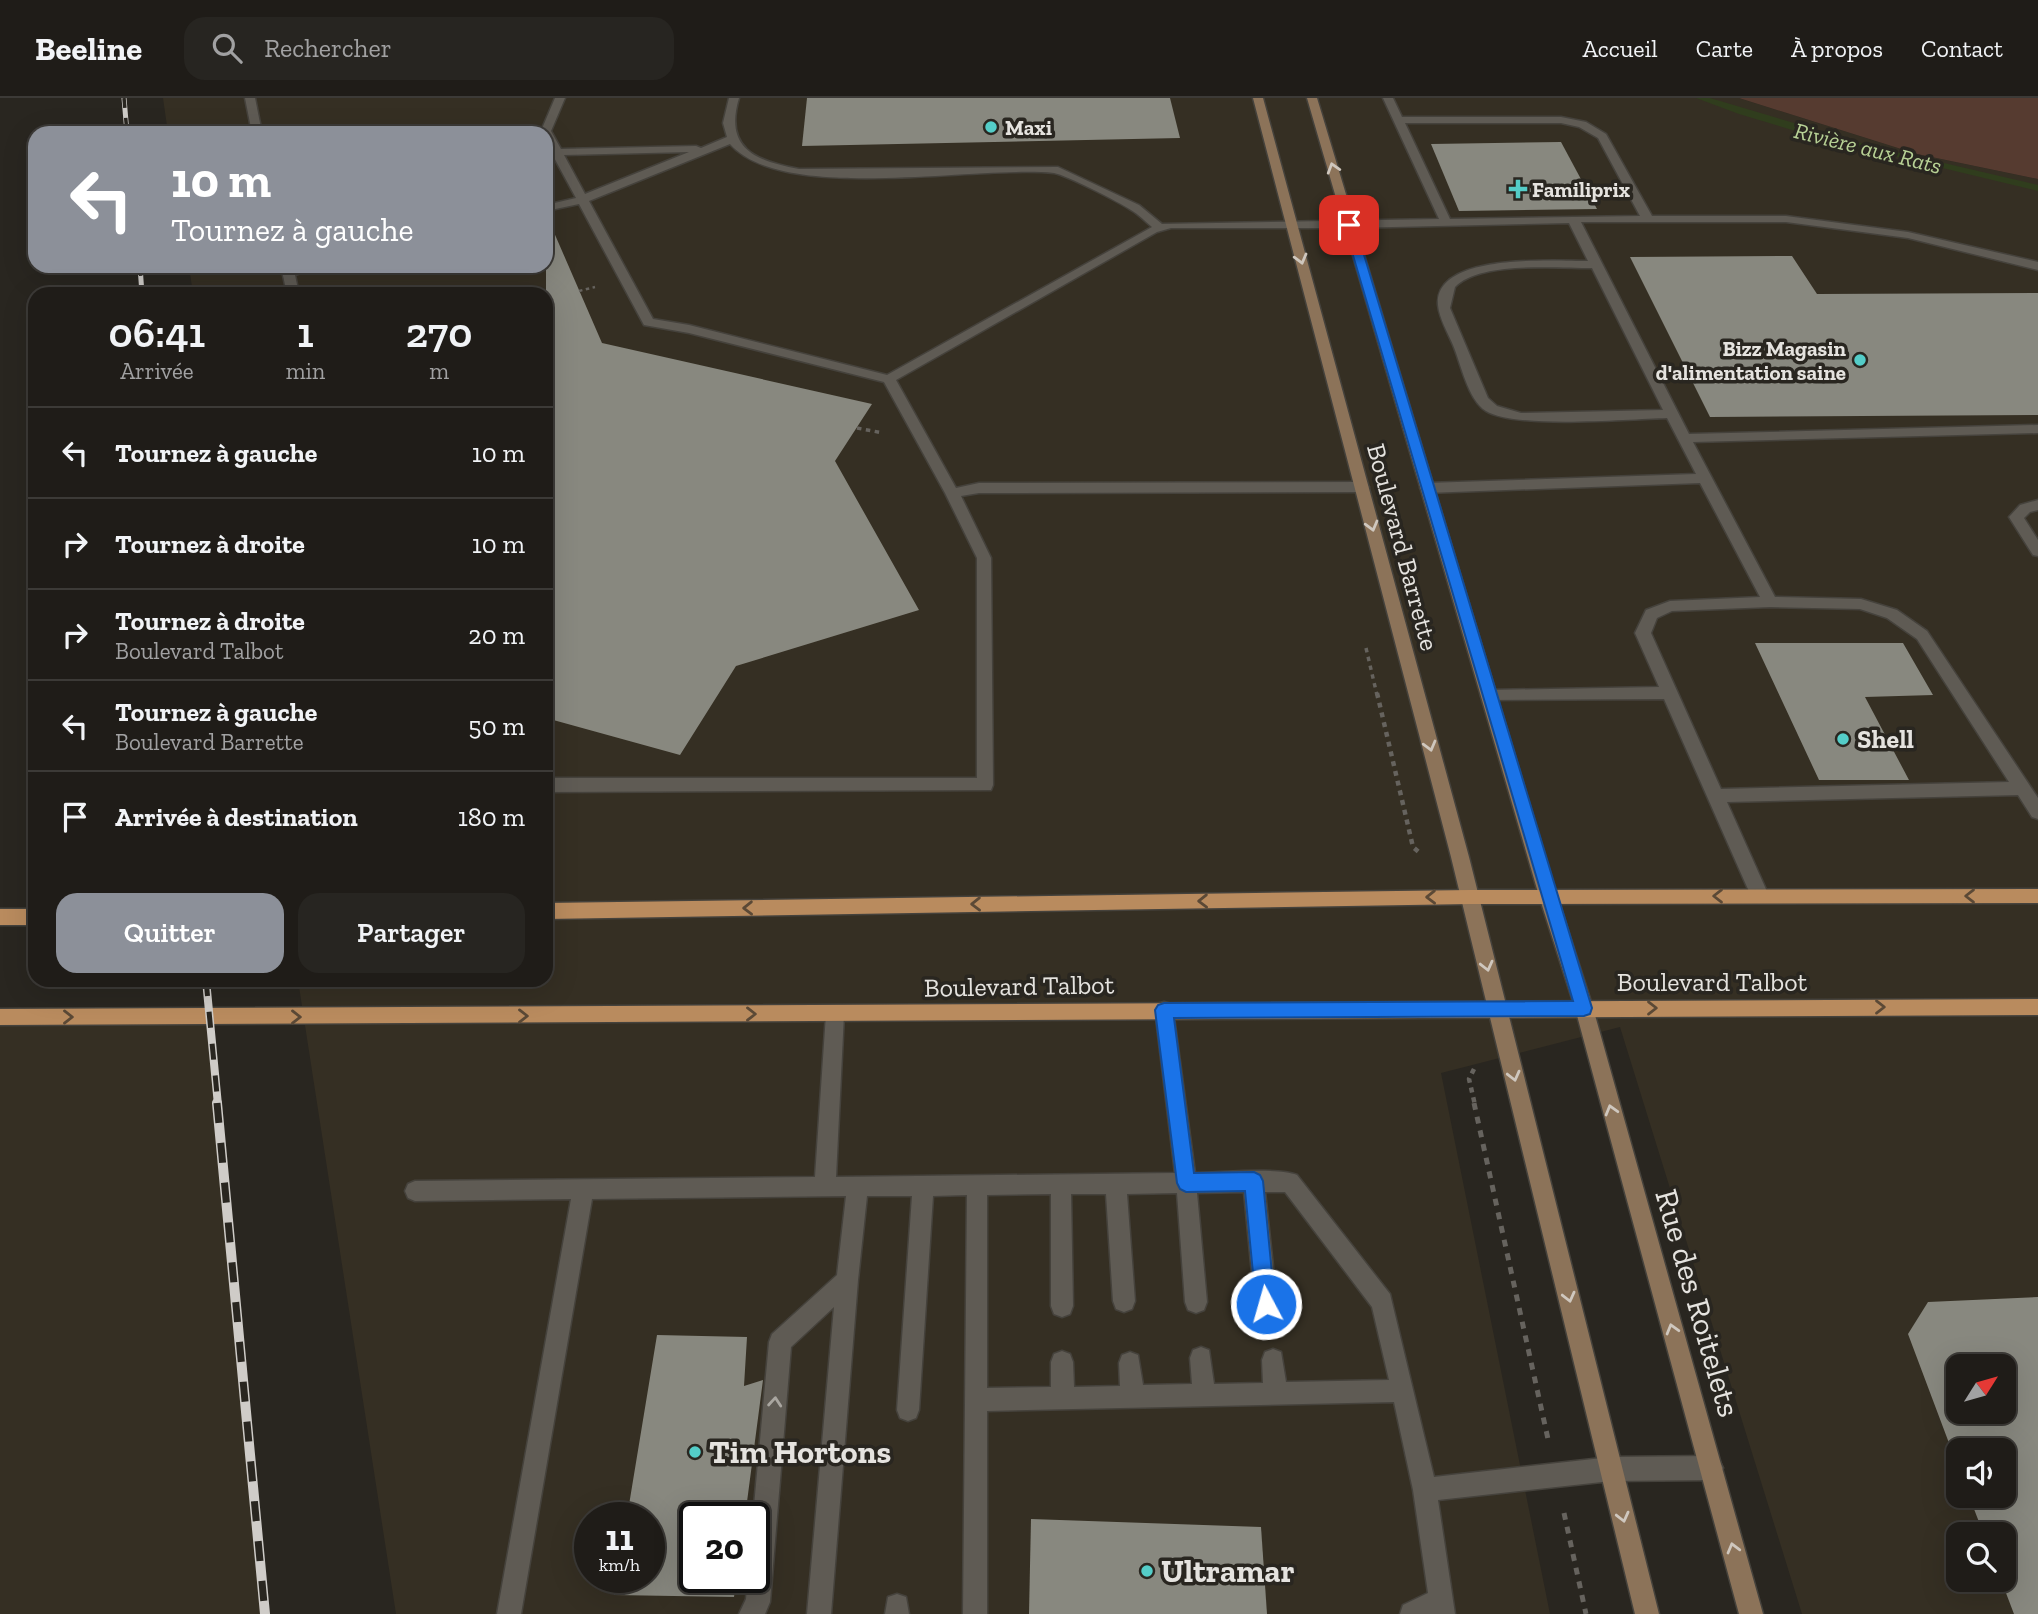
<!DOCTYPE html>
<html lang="fr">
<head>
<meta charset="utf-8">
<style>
  body { margin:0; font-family:"Zilla Slab",serif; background:#272521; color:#f1f3f6; height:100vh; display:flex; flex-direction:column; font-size:26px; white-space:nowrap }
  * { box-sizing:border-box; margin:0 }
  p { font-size:23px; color:#a1a1a2 }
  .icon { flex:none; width:38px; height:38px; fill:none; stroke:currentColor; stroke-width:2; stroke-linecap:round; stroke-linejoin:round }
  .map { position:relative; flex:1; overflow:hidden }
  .sheet { position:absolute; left:28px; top:189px; width:525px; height:700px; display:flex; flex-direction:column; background:#1f1c18; border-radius:21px; box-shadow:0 7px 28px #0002,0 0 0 2px #3c3a37 }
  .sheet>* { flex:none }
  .guide { position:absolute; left:28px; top:28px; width:525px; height:147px; border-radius:21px; box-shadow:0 7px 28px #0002,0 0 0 2px #3c3a37; background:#8c9099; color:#fff; overflow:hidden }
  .needle { width:46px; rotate:53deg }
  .buttons { position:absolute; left:1946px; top:1256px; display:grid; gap:14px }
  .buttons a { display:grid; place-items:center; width:70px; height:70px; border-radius:14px; background:#1f1c18; box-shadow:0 7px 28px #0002,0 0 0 2px #3c3a37; font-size:35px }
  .speed { position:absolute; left:574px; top:1404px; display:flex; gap:14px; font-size:35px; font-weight:700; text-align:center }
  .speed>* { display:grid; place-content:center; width:91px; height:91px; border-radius:50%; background:#1f1c18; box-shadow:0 7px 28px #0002,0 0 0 2px #3c3a37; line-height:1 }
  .speed small { font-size:18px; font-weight:400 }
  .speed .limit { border:4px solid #111; border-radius:10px; background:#fff; color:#111 }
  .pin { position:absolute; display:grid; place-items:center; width:60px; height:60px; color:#fff; margin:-30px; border-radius:14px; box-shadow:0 4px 10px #0006 }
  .me { position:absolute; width:77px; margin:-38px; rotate:354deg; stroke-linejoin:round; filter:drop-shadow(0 0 5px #0008) }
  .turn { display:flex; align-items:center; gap:24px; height:147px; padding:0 28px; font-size:32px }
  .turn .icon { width:91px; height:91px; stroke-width:2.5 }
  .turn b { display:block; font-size:49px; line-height:60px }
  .eta { display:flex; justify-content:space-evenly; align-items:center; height:119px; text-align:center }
  .eta b { font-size:42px; font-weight:600; line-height:49px }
  .action { display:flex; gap:14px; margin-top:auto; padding:14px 28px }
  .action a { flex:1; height:80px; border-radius:21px; background:#8c9099; color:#fff; font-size:28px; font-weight:600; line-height:80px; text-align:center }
  .action a+a { background:#272521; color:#f1f3f6 }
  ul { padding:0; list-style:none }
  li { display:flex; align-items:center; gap:21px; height:91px; padding:0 28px; border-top:2px solid #3c3a37 }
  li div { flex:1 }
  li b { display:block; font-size:26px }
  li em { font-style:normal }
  header { display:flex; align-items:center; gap:42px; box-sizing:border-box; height:98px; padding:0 35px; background:#1f1c18; border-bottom:2px solid #3c3a37 }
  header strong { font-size:33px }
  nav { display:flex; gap:38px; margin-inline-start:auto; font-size:24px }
  .search { width:490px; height:63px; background:#272521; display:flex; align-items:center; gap:18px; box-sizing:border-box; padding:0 24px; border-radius:21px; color:#a1a1a2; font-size:26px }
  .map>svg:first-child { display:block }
  .built { fill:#352f23; fill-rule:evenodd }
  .green { fill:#563b30 }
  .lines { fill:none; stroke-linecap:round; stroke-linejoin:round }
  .stream { fill:#303d1d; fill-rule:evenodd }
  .building { fill:#88887f; fill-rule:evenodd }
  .lane-casing { stroke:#45423c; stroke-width:3 }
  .secondary-casing { stroke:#45423c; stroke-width:3 }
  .primary-casing { stroke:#45423c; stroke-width:3 }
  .path-far3 { stroke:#66635e; stroke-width:2.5; stroke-dasharray:3.5 3.5; stroke-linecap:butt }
  .path-far2 { stroke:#66635e; stroke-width:3.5; stroke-dasharray:4.5 4.5; stroke-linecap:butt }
  .path-far1 { stroke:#66635e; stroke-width:4.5; stroke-dasharray:5 5; stroke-linecap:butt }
  .path { stroke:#66635e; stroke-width:5; stroke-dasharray:7 7; stroke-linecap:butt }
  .lane { fill:#5f5b54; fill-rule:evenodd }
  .secondary { fill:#8c7359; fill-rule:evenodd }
  .primary { fill:#b98b5e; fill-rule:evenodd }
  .rail-far2-casing { stroke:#cfccc8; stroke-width:5 }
  .rail-far1-casing { stroke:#cfccc8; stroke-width:8 }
  .rail-casing { stroke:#cfccc8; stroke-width:10 }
  .rail-far2 { stroke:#292620; stroke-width:3.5; stroke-dasharray:10; stroke-linecap:butt }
  .rail-far1 { stroke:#292620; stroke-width:5; stroke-dasharray:16; stroke-linecap:butt }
  .rail { stroke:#292620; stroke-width:7; stroke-dasharray:20; stroke-linecap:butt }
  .oneway { stroke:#cfc7be }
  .oneway2 { stroke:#5b4936 }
  .oneway3 { stroke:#a9a6a0 }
  .route { fill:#1a73e8; stroke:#114b97; stroke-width:2 }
  .poi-dot { fill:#54cdc8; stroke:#292620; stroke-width:2.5 }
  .labels { text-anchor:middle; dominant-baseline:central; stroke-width:7; stroke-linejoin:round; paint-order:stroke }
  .far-poi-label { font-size:21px; font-weight:bold; fill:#e5e3df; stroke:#292620; text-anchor:start }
  .far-water-label { font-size:23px; font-style:italic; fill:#b7d195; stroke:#292620 }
  .street-label { font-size:26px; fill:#e5e3df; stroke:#292620 }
  .poi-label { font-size:26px; font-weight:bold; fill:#e5e3df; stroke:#292620; text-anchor:start }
  .near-street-label { font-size:32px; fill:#e5e3df; stroke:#292620 }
  .near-poi-label { font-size:32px; font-weight:bold; fill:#e5e3df; stroke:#292620; text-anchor:start }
</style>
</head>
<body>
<header>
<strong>Beeline</strong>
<div class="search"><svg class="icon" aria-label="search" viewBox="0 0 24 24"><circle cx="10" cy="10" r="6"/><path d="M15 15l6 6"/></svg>Rechercher</div>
<nav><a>Accueil</a><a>Carte</a><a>À propos</a><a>Contact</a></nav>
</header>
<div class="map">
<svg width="2038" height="1516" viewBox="0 0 2038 1516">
  <rect width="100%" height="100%" fill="#292620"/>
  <g class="built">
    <path d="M163,0H1739L1917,56L2038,81V1516H1802L1620,929L1441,975L1550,1516H396L298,882H546V196H193L189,168H546V35H168ZM1958,1269H2004V1314H1958ZM1958,1353H2004V1398H1958ZM590,1419H649V1479H590ZM695,1419H754V1479H695ZM1958,1437H2004V1482H1958Z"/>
    <polygon points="0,919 209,919 265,1516 0,1516"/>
  </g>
  <polygon class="green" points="1739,0 2038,0 2038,81 1917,56"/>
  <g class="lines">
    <polygon class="stream" points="1696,0 1710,0 1871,48 2038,87 2038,93 1822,41 1739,16"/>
  </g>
  <g class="building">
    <polygon points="807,0 1170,0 1180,40 802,48"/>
    <polygon points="1561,44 1597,111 1459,113 1431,46"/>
    <polygon points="546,116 602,245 872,306 835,363 919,512 736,568 680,657 546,620"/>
    <polygon points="1792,158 1817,196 2038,195 2038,317 1710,319 1630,159"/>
    <polygon points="1755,545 1903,545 1933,597 1865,599 1909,682 1819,682"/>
    <path d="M2038,1199V1516H2014L2001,1482H2004V1437H1984L1969,1398H2004V1353H1958V1369L1908,1236L1928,1204ZM1958,1269H2004V1314H1958Z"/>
    <polygon points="657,1237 747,1239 744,1288 763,1282 745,1419 695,1419 695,1479 737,1479 734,1499 614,1497 617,1479 649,1479 649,1419 627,1419"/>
    <polygon points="1031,1421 1261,1429 1267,1516 1029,1516"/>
  </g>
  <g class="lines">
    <g class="lane-casing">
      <g id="lane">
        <polygon points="245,0 255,0 262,35 252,35"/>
        <path d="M555,0H565L551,33L561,51L696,48L701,50L727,39L723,25L729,0H739C724,50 755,63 799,71L1058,69L1139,107L1162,126L1439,121L1383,0H1393L1402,19H1561L1586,24L1606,36L1652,118H1786L1908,134L2038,164V172L1908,140L1786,124H1581L1689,336L2038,327V335L1693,344L1775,499L1861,501L1897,512L1927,533L2038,700V721L2032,719L2018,697L1727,704L1769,798L1766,803L1760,805L1754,803L1751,798L1664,601L1483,602L1481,598L1489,592L1659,589L1635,535L1646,512L1670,503L1760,499L1700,385L1427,395L1420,390L1427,385L1696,376L1667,320C1629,321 1515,331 1486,313C1468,302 1461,266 1453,247C1448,235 1439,220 1438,207C1434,154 1555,163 1588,163L1569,125L1349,130H1171L1157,134L896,282L956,390L979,385L1362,384L1369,389L1362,394L979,395L961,398L991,460L993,687L991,692L546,694V680H977V460L945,395L884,284L689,235L644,227L579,106L546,113V107L576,100L551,54L546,35L541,33ZM1405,25H1561L1579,29L1598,40L1640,118L1450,121ZM730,46C783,106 974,67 1054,75C1066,77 1119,104 1131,112C1138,116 1145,123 1152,129L887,277L689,227L653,221L589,103ZM689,54L585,96L564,57ZM1592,170L1663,312L1521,315L1497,308L1488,300L1450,210L1455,189C1480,163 1556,170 1592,170ZM1770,509L1860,511L1887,520L1917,541L2009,684L1721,691L1651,535L1657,520L1672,513Z"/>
        <polygon points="281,168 320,168 295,177 299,196 287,196"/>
        <polygon points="2038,402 2038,412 2030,414 2024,420 2038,442 2038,458 2033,457 2009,419 2020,407"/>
        <path d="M1164,904L1171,906L1173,912L1195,1075C1220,1075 1276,1069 1297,1077L1390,1196L1434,1379L1611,1359L1711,1358L1719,1362L1723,1370L1719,1378L1711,1382L1611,1383L1438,1402L1455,1516H1400L1403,1507L1428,1495L1413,1392L1394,1304L987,1313V1516H963L967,1097L933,1098L919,1312L916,1320L908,1323L900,1320L897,1312L912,1098H867L858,1182L831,1516H807L834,1209L791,1249L770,1504L765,1516H739L746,1501L748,1479H754L753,1419L769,1244L772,1236L837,1177L846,1098L592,1101L521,1516H497L571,1101L415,1103L408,1100L405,1093L408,1086L415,1083L815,1079L826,916L828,910L835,908L842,910L844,916L836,1079L1175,1075L1155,912L1157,906ZM1244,1094L1255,1206L1258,1214L1266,1217L1274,1214L1277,1206L1265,1094H1285L1372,1209L1389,1282L1286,1284L1281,1254L1273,1251L1265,1254L1262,1262L1263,1285L1214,1286L1209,1252L1201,1249L1193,1252L1190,1260L1192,1286L1143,1287L1138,1257L1130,1254L1122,1257L1119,1265L1120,1288L1074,1289L1073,1264L1070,1256L1062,1253L1054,1256L1051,1264V1289L987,1290V1097L1051,1096V1208L1054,1216L1062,1219L1070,1216L1073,1208L1071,1096H1106L1113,1203L1116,1211L1124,1214L1132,1211L1135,1203L1127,1096L1177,1095L1185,1204L1188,1212L1196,1215L1204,1212L1207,1204L1197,1095Z"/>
        <polygon points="897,1496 906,1499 909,1516 885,1516 888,1499"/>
      </g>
    </g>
    <g class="secondary-casing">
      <g id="secondary">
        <polygon points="1253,0 1263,0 1469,759 1659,1516 1635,1516 1451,759"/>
        <polygon points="1307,0 1317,0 1557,798 1593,910 1763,1516 1739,1516 1575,910 1539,798"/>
      </g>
    </g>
    <g class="primary-casing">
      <g id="primary">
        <polygon points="2038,791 2038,805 1470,806 546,821 546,805 1470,792"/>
        <rect x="0" y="811" width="35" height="16"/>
        <polygon points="2038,901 2038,917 0,927 0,911"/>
      </g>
    </g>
    <polyline class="path-far3" points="579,193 595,189"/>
    <g class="path-far2">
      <polyline points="857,330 883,335"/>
      <polyline points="1366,550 1377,597"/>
    </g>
    <g class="path-far1">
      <polyline points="1377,595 1413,749 1421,756"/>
      <polyline points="1474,971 1469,981 1475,1007"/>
    </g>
    <g class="path">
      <polyline points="1474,1005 1548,1341"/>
      <polyline points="1564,1415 1586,1516"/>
    </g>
    <use href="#lane" class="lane"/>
    <use href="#secondary" class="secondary"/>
    <use href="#primary" class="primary"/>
    <g class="rail-far2-casing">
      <g id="rail-far2">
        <polyline points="124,0 127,35"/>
        <polyline points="140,168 142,196"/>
      </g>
    </g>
    <g class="rail-far1-casing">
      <polyline id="rail-far1" points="206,882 218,1007"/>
    </g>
    <g class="rail-casing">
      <polyline id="rail" points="217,1005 265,1516"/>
    </g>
    <use href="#rail-far2" class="rail-far2"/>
    <use href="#rail-far1" class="rail-far1"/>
    <use href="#rail" class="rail"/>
  </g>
  <defs><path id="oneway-chevron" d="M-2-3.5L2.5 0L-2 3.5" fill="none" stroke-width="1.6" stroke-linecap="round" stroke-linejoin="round" transform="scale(1.75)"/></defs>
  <g class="oneway">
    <use href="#oneway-chevron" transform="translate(1333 70) rotate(-107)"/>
    <use href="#oneway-chevron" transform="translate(1301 161) rotate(75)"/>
    <use href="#oneway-chevron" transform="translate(1372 428) rotate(75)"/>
    <use href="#oneway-chevron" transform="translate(1430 648) rotate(75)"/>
    <use href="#oneway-chevron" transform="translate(1487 868) rotate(76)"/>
    <use href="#oneway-chevron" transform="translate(1514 978) rotate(76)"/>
    <use href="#oneway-chevron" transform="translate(1611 1012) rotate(-106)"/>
    <use href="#oneway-chevron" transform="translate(1569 1199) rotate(76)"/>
    <use href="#oneway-chevron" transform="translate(1672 1231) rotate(-106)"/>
    <use href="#oneway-chevron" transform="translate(1623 1419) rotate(76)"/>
    <use href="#oneway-chevron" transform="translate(1733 1450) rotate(-105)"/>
  </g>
  <g class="oneway2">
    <use href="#oneway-chevron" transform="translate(1718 798) rotate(180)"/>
    <use href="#oneway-chevron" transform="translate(1970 798) rotate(-180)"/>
    <use href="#oneway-chevron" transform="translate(1431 799) rotate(179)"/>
    <use href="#oneway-chevron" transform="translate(1203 803) rotate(179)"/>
    <use href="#oneway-chevron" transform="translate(976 806) rotate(179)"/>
    <use href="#oneway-chevron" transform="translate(748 810) rotate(179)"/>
    <use href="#oneway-chevron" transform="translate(1880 909)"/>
    <use href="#oneway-chevron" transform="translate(1652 910)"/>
    <use href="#oneway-chevron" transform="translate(751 916)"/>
    <use href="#oneway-chevron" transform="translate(523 918)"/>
    <use href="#oneway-chevron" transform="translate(68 919)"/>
    <use href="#oneway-chevron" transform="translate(296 919)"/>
  </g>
  <use class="oneway3" href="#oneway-chevron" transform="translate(775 1304) rotate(-85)"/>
  <polygon class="route" points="1346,124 1355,127 1592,910 1590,916 1584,918 1174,920 1194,1075 1254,1074 1260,1077 1263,1083 1275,1206 1273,1213 1266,1215 1259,1213 1256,1206 1245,1093 1186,1094 1180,1091 1177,1085 1155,912 1158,907 1164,905 1573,903 1344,127"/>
  <g class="poi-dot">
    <circle cx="991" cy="29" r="7"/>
    <path d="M1514.5 80.5h7v7h7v7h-7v7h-7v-7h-7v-7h7z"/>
    <circle cx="1860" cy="262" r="7"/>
    <circle cx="1843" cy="641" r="7"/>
    <circle cx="695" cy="1354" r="7"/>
    <circle cx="1147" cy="1473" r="7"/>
  </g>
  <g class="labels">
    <g class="far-poi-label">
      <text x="1005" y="29">Maxi</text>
      <text x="1532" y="91">Familiprix</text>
      <text x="1846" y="250" text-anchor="end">Bizz Magasin<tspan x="1846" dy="24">d'alimentation saine</tspan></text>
    </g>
    <g class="far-water-label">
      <text transform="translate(1868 50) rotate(14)">Rivière aux Rats</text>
    </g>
    <g class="street-label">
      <text transform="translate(1403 449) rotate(75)">Boulevard Barrette</text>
      <text x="1712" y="884">Boulevard Talbot</text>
      <text transform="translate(1019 888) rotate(-1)">Boulevard Talbot</text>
    </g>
    <g class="poi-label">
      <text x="1857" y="641">Shell</text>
    </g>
    <g class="near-street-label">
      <text transform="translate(1698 1205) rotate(74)">Rue des Roitelets</text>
    </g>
    <g class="near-poi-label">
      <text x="709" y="1354">Tim Hortons</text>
      <text x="1161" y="1473">Ultramar</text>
    </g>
  </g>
</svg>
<div class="buttons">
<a><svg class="needle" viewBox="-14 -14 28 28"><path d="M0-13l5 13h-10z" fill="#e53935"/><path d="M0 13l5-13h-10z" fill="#a1a1a2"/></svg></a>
<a><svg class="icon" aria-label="sound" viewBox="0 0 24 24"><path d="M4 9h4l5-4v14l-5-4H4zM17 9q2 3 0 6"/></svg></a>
<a><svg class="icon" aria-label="search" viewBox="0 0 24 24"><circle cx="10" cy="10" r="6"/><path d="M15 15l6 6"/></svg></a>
</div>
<div class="speed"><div>11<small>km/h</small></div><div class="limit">20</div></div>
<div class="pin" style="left:1349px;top:127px;background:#d93025"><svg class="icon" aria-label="arrive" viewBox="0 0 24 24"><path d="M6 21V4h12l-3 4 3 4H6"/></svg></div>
<svg class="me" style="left:1266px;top:1206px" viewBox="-20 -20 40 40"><circle r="17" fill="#1a73e8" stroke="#fff" stroke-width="3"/><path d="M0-11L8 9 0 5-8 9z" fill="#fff"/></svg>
<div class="guide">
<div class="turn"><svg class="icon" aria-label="left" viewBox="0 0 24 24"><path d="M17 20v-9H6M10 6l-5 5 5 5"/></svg><div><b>10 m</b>Tournez à gauche</div></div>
</div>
<section class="sheet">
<div class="eta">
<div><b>06:41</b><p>Arrivée</p></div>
<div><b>1</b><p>min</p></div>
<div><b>270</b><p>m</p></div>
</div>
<ul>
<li><svg class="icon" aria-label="left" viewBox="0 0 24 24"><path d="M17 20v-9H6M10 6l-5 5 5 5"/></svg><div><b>Tournez à gauche</b></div><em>10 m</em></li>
<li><svg class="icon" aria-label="right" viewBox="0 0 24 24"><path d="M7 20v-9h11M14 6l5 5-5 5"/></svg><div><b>Tournez à droite</b></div><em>10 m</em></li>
<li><svg class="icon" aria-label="right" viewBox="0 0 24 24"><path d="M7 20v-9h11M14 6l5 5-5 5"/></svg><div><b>Tournez à droite</b><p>Boulevard Talbot</p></div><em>20 m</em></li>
<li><svg class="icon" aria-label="left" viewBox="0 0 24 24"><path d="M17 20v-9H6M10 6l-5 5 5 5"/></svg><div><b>Tournez à gauche</b><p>Boulevard Barrette</p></div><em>50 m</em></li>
<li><svg class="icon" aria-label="arrive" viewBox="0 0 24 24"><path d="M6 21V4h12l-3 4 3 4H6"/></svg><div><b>Arrivée à destination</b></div><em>180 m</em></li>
</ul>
<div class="action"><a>Quitter</a><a>Partager</a></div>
</section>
</div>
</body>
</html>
